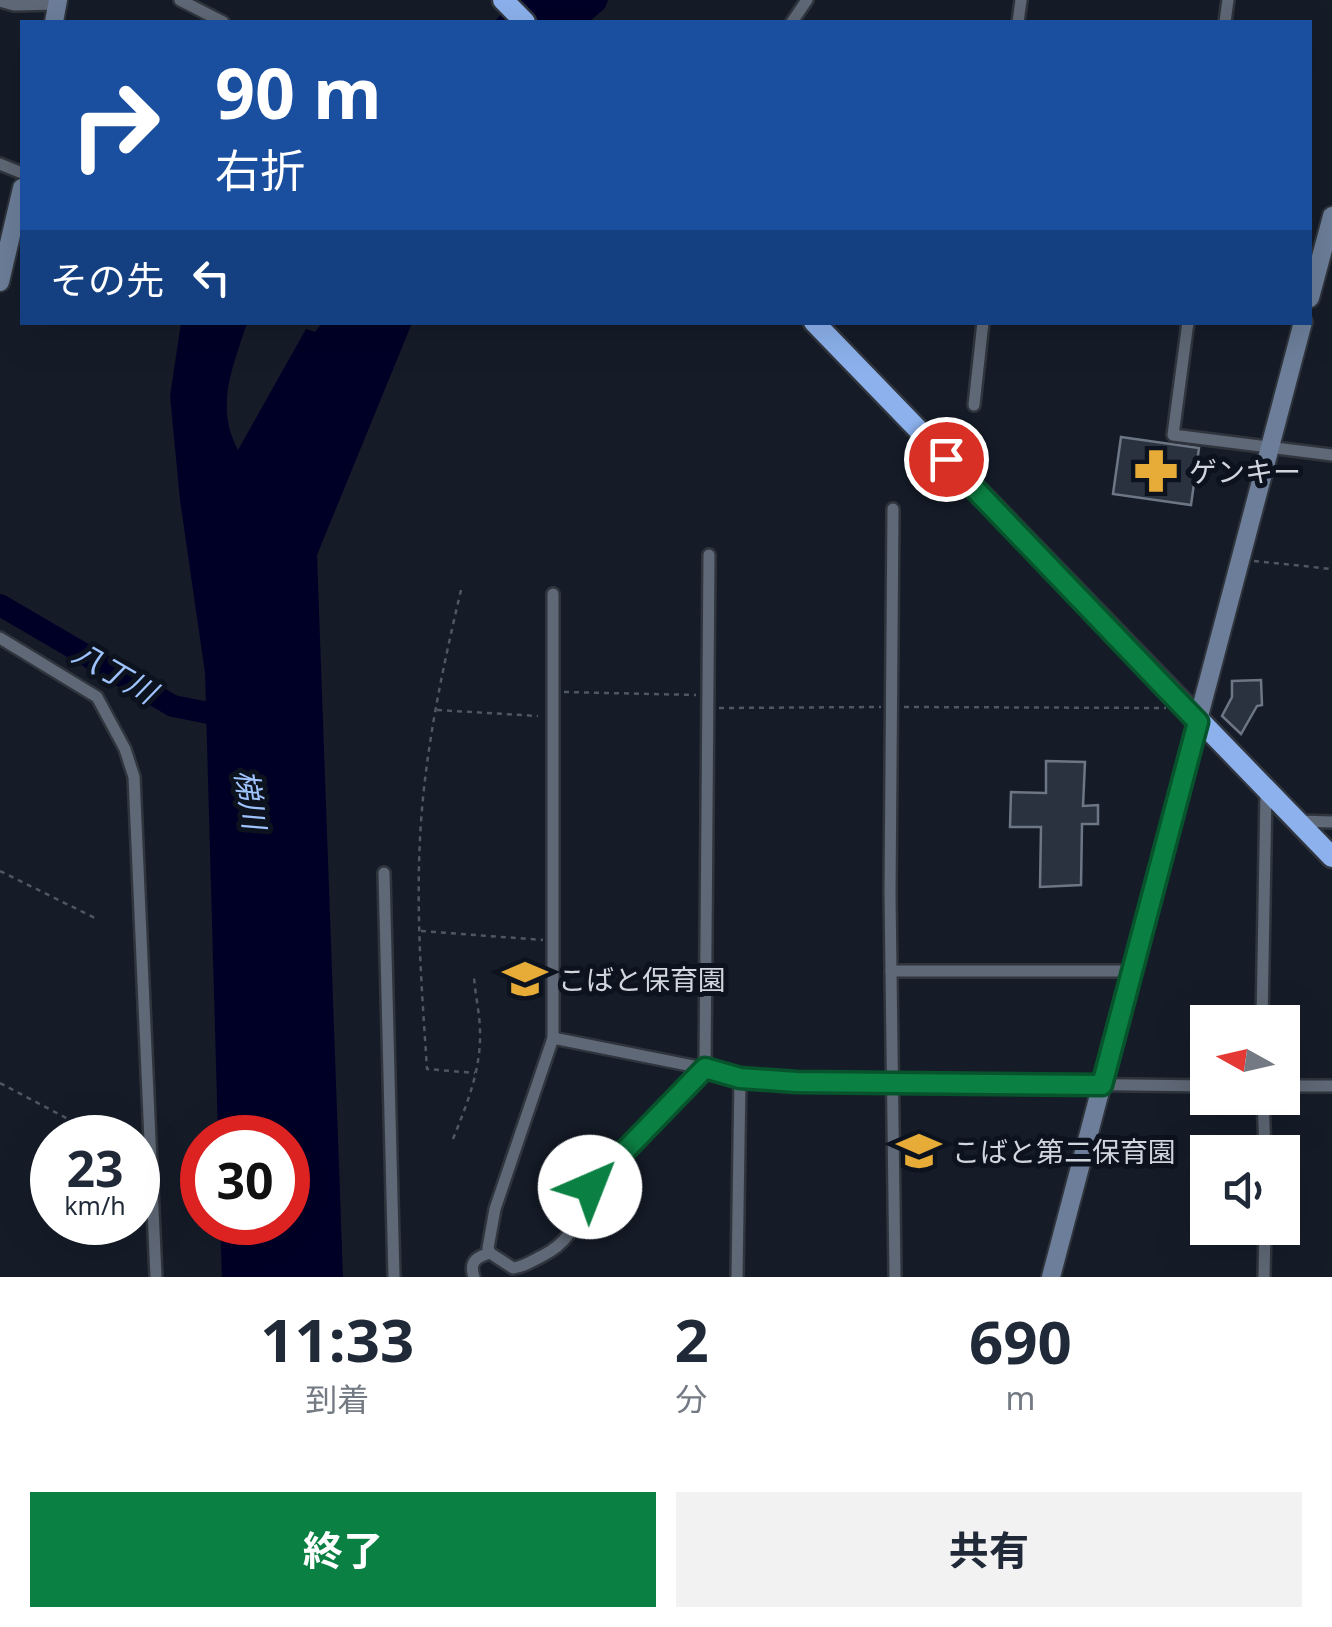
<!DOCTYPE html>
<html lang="ja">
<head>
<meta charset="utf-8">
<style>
  body { margin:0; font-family:"Noto Sans","Noto Sans JP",sans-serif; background:#f2f2f3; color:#1f2937; height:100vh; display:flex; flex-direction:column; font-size:38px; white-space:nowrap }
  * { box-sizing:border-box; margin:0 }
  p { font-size:32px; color:#747a83 }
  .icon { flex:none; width:55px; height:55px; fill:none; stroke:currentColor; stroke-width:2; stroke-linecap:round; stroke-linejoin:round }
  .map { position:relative; height:1277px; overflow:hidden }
  .panel { display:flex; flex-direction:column; background:#fff; flex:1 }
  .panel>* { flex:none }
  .banner { position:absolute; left:20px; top:20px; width:1292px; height:305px; border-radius:0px; box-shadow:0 10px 40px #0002; background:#1a4fa0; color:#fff; overflow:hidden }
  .needle { width:65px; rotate:278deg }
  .fabs { position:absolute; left:1190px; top:1005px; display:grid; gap:20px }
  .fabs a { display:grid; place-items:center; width:110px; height:110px; border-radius:0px; background:#fff; box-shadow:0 10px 40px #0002; font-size:50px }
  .speed { position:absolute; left:30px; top:1115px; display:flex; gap:20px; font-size:50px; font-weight:700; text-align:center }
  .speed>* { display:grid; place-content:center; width:130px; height:130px; border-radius:50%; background:#fff; box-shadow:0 10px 40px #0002; line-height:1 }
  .speed small { font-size:25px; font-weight:400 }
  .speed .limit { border:15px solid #d22; background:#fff; color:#111 }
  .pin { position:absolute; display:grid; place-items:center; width:85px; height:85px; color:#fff; margin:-42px; border:5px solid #fff; border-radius:50%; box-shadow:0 2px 10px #0007 }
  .me { position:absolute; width:110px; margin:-55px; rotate:44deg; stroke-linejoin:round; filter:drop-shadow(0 0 8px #0008) }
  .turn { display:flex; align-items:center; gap:35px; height:210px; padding:0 30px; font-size:45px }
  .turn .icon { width:130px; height:130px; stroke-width:2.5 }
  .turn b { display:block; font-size:70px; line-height:85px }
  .then { display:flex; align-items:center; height:95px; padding:0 30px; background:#0003; gap:20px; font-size:38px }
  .eta { display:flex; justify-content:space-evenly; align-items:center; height:170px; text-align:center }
  .eta b { font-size:60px; font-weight:700; line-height:70px }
  .button { display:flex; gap:20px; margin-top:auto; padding:20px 30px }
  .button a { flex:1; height:115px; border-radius:0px; background:#0b8043; color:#fff; font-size:40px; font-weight:700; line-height:115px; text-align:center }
  .button a+a { background:#f2f2f3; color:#1f2937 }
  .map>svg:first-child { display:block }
  .water { fill:#000027 }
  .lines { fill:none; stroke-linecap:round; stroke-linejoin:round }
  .river { stroke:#000027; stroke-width:22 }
  .building { fill:#2a323f; stroke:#6d7684; stroke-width:2.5 }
  .street-casing { stroke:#30353d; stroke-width:16 }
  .secondary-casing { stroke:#30353d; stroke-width:22 }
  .highway-casing { stroke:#30353d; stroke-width:25 }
  .path { stroke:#505761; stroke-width:2.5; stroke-dasharray:5 5; stroke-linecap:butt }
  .street { stroke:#5f6876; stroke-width:11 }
  .secondary { stroke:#6c7e99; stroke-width:18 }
  .highway { stroke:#8cb1ec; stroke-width:20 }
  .route-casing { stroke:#07532c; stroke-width:25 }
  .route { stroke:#0b8043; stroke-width:18 }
  .labels { text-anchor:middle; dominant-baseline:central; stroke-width:10; stroke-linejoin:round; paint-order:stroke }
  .poi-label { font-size:28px; fill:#d1d6de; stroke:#0c131e; text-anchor:start }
  .water-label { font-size:30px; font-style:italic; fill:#9fc3fd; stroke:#0c131e }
</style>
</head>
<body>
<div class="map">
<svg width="1332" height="1277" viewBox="0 0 1332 1277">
  <rect width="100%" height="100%" fill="#151c28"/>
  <g class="water">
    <polygon points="515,0 608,0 605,8 589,22 494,22"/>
    <path d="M181,323H250L246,326C232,369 215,407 238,450L306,329L315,332L322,323H412L317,555L343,1277H222L220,1223L288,1222V1138L218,1137L205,673L180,500L170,396Z"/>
  </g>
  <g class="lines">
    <polyline class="river" points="0,605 173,706 234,718"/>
  </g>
  <g class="building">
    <polygon points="1121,437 1199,448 1191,505 1113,494"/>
    <polygon points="1261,680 1262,705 1257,706 1241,734 1222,716 1232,697 1232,681"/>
    <polygon points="1046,761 1085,762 1083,806 1098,805 1098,824 1082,824 1081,885 1040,887 1041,827 1010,827 1011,792 1046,793"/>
  </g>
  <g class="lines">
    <g class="street-casing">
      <g id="street">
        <polyline points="180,0 223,22"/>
        <polyline points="0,1 14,5 57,4"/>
        <polyline points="792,22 807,0"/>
        <polyline points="1018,22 1021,0"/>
        <polyline points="1225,22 1228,0"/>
        <polyline points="0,164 22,173"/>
        <polyline points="1188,322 1173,435 1332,455"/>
        <polyline points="974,405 983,322"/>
        <polyline points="893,509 890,894 895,1277"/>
        <polyline points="0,638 97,697 125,749 134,777 156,1277"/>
        <polyline points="1299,821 1332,822"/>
        <polyline points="384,873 394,1277"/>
        <polyline points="891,971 1132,971"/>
        <polyline points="1262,1022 1266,791"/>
        <polyline points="553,1038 763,1080 1208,1086"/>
        <polyline points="1282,1086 1332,1086"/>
        <polyline points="1263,1098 1265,1152"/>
        <path d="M490,1253L513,1268C524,1267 532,1261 542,1256C582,1236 575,1208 599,1174L705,1068L709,555"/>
        <polyline points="490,1253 488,1248 495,1209 553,1038 553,594"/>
        <path d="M474,1277C469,1262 476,1257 490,1253"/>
        <polyline points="737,1277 740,1077"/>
        <polyline points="1264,1277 1265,1228"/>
      </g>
    </g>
    <g class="secondary-casing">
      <g id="secondary">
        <polyline points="54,22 58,0"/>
        <polyline points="0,282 22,188"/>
        <polyline points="1310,298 1332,216"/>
        <polyline points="1051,1277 1303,322"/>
      </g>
    </g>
    <g class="highway-casing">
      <g id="highway">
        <polyline points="503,0 525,22"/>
        <polyline points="814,322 1332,857"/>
      </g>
    </g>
    <g class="path">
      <polyline points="1254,561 1332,569"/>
      <path d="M461,590C442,671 424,755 420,839C416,916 422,993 427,1069L475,1073"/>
      <polyline points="564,692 696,695"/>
      <polyline points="904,707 1166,708"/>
      <polyline points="719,708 881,707"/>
      <polyline points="437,710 538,716"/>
      <polyline points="0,871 95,918"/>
      <polyline points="421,931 543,940"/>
      <polyline points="0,1083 104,1138"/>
      <path d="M453,1139C467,1104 481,1070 480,1032C480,1014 475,995 474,976"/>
    </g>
    <use href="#street" class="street"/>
    <use href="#secondary" class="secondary"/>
    <use href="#highway" class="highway"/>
  </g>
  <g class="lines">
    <g class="route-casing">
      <polyline id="route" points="590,1187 705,1068 740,1078 796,1082 1102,1085 1198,722 946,459"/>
    </g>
    <use href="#route" class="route"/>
  </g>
  <defs>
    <g id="pharmacy-bare" transform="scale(3.45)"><path d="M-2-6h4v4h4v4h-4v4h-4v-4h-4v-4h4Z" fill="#e7ac37" stroke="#0c131e" stroke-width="2.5" paint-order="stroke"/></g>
    <g id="school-bare" transform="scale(3.45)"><path d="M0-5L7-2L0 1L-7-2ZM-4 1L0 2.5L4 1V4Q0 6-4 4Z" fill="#e7ac37" stroke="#0c131e" stroke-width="2.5" paint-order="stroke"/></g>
  </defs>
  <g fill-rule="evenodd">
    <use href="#pharmacy-bare" x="1156" y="471"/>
    <use href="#school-bare" x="525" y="979"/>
    <use href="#school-bare" x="919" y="1151"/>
  </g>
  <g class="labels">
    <g class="poi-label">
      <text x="1189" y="471">ゲンキー</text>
      <text x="558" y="979">こばと保育園</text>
      <text x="952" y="1151">こばと第二保育園</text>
    </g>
    <g class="water-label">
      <text transform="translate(115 672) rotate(30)">八丁川</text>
      <text transform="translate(251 799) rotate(81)">梯川</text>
    </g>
  </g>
</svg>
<div class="fabs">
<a><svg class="needle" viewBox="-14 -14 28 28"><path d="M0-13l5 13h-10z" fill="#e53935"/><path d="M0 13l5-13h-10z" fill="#747a83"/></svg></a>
<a><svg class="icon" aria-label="sound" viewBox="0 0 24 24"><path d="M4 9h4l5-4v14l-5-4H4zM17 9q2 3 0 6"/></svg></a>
</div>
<div class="speed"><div>23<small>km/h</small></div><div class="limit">30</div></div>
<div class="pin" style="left:946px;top:459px;background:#d93025"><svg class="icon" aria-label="arrive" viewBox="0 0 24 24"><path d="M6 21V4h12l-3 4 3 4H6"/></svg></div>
<svg class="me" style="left:590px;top:1187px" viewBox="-20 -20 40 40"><circle r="19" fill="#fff"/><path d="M0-13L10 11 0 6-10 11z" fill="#0b8043"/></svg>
<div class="banner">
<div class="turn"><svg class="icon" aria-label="right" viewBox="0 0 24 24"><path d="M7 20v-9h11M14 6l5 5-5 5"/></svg><div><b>90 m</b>右折</div></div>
<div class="then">その先<svg class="icon" aria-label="left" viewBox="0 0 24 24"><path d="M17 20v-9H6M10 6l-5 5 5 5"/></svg></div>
</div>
</div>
<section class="panel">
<div class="eta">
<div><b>11:33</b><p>到着</p></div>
<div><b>2</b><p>分</p></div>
<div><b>690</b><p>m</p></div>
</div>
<div class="button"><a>終了</a><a>共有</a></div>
</section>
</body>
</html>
